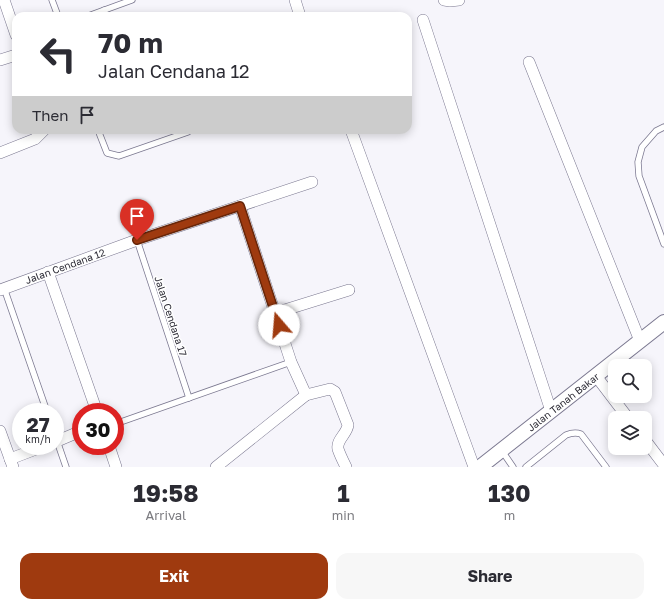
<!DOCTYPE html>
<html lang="en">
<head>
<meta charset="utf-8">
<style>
  body { margin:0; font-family:"Golos Text",sans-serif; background:#f7f7f7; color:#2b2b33; height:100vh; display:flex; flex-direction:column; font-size:15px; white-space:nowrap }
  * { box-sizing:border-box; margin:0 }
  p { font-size:13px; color:#7c7c81 }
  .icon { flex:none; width:22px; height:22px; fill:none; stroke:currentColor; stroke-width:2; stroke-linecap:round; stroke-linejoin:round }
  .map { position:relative; height:467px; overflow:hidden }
  .details { display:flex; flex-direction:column; background:#fff; flex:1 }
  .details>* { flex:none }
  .banner { position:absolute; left:12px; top:12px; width:400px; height:122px; border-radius:12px; box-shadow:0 2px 10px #0003; background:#fff; color:#2b2b33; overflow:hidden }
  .buttons { position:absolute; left:608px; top:359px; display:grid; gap:8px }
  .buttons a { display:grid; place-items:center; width:44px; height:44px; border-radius:8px; background:#fff; box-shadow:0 2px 10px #0003; font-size:20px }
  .speed { position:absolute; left:12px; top:403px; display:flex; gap:8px; font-size:20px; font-weight:700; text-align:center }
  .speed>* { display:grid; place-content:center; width:52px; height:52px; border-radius:50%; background:#fff; box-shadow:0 2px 10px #0003; line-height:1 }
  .speed small { font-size:10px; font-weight:400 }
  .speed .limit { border:6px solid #d22; background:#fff; color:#111 }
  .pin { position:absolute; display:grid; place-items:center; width:34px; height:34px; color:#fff; margin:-41px -17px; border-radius:50% 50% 50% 0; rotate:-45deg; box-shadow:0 0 4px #0007 }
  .pin .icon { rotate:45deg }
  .me { position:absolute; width:44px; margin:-22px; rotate:342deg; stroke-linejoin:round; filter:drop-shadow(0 0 3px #0008) }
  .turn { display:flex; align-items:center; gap:14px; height:84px; padding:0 20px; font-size:18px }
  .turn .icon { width:52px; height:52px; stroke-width:2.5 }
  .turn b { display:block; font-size:28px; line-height:34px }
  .then { display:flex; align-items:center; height:38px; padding:0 20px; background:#0003; gap:8px; font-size:15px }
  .eta { display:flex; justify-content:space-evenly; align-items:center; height:68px; text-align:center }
  .eta b { font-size:24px; font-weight:700; line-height:28px }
  .action { display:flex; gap:8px; margin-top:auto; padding:8px 20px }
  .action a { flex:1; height:46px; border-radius:12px; background:#9f3a0f; color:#fff; font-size:16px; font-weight:700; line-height:46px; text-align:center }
  .action a+a { background:#f7f7f7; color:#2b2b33 }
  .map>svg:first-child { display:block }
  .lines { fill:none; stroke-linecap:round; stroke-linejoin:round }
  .service-casing { stroke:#7b7890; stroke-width:7 }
  .minor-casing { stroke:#7b7890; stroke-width:12 }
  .tertiary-casing { stroke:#7b7890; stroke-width:16 }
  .service { stroke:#fff; stroke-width:5.5 }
  .minor { stroke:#fff; stroke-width:11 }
  .tertiary { stroke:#fff; stroke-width:14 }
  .route-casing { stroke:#67260a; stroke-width:10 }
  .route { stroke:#9f3a0f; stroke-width:7 }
  .labels { text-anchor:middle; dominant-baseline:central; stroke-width:3; stroke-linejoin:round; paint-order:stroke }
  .street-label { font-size:10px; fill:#2c2b35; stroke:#fff }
</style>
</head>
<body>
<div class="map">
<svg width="664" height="467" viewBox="0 0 664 467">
  <rect width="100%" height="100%" fill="#f6f5fb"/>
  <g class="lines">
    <g class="service-casing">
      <g id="service">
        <polyline points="52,0 58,16"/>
        <polyline points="104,10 106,16"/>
        <polyline points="88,16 132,0"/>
        <polyline points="664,127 656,131 642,147 638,162 639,176 664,244"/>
        <polyline points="98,130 107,153 119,156 188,132"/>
        <polyline points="137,240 189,398"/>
        <polyline points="4,288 47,412"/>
        <polyline points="115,424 291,362"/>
        <polyline points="55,435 66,467"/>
        <polyline points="502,451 513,467"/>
        <path d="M526,467L566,435C571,433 575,432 581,434L606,467"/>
      </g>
    </g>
    <g class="minor-casing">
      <g id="minor">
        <polyline points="4,0 16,35"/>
        <polyline points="295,0 300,16"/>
        <polyline points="444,0 450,1 459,0"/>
        <polyline points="423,20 551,411"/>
        <polyline points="0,60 16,55"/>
        <polyline points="529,62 640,341"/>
        <polyline points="351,130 474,467"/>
        <polyline points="0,153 35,139 44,130"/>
        <polyline points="240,206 291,362 306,395"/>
        <polyline points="48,272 97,412"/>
        <polyline points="0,290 137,240 312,182"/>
        <polyline points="275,313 349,290"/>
        <polyline points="596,376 628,418"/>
        <polyline points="0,431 13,467"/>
        <polyline points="645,440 664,465"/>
        <polyline points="55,442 81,431"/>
        <polyline points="109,446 116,467"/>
        <polyline points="10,459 44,446"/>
        <path d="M216,467L306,395L330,389L335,392L348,425C347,434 336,440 338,449C340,455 343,461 346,467"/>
      </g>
    </g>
    <g class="tertiary-casing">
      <polyline id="tertiary" points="480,467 664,322"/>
    </g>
    <use href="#service" class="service"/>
    <use href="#minor" class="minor"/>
    <use href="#tertiary" class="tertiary"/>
  </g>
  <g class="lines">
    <g class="route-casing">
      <polyline id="route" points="137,240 240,206 279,325"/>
    </g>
    <use href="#route" class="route"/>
  </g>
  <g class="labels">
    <g class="street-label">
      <text transform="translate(65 266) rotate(-20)">Jalan Cendana 12</text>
      <text transform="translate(171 316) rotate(72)">Jalan Cendana 17</text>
      <text transform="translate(563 402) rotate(-38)">Jalan Tanah Bakar</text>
    </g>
  </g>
</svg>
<div class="buttons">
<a><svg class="icon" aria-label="search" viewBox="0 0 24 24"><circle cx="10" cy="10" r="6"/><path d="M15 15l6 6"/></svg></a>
<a><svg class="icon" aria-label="layers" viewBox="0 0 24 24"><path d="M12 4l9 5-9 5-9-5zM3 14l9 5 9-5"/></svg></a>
</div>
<div class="speed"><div>27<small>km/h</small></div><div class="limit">30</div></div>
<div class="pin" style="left:137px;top:240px;background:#d93025"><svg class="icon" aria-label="arrive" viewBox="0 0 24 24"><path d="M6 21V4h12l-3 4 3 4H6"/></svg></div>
<svg class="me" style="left:279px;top:325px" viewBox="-20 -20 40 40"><circle r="19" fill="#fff"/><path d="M0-13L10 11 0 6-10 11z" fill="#9f3a0f"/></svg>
<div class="banner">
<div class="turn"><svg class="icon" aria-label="left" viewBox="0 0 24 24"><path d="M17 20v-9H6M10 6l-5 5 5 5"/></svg><div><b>70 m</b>Jalan Cendana 12</div></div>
<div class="then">Then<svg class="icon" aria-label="arrive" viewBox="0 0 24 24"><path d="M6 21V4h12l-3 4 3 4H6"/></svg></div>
</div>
</div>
<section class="details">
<div class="eta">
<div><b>19:58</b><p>Arrival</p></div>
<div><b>1</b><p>min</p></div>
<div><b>130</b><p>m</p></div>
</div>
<div class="action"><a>Exit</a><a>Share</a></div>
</section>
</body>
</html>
